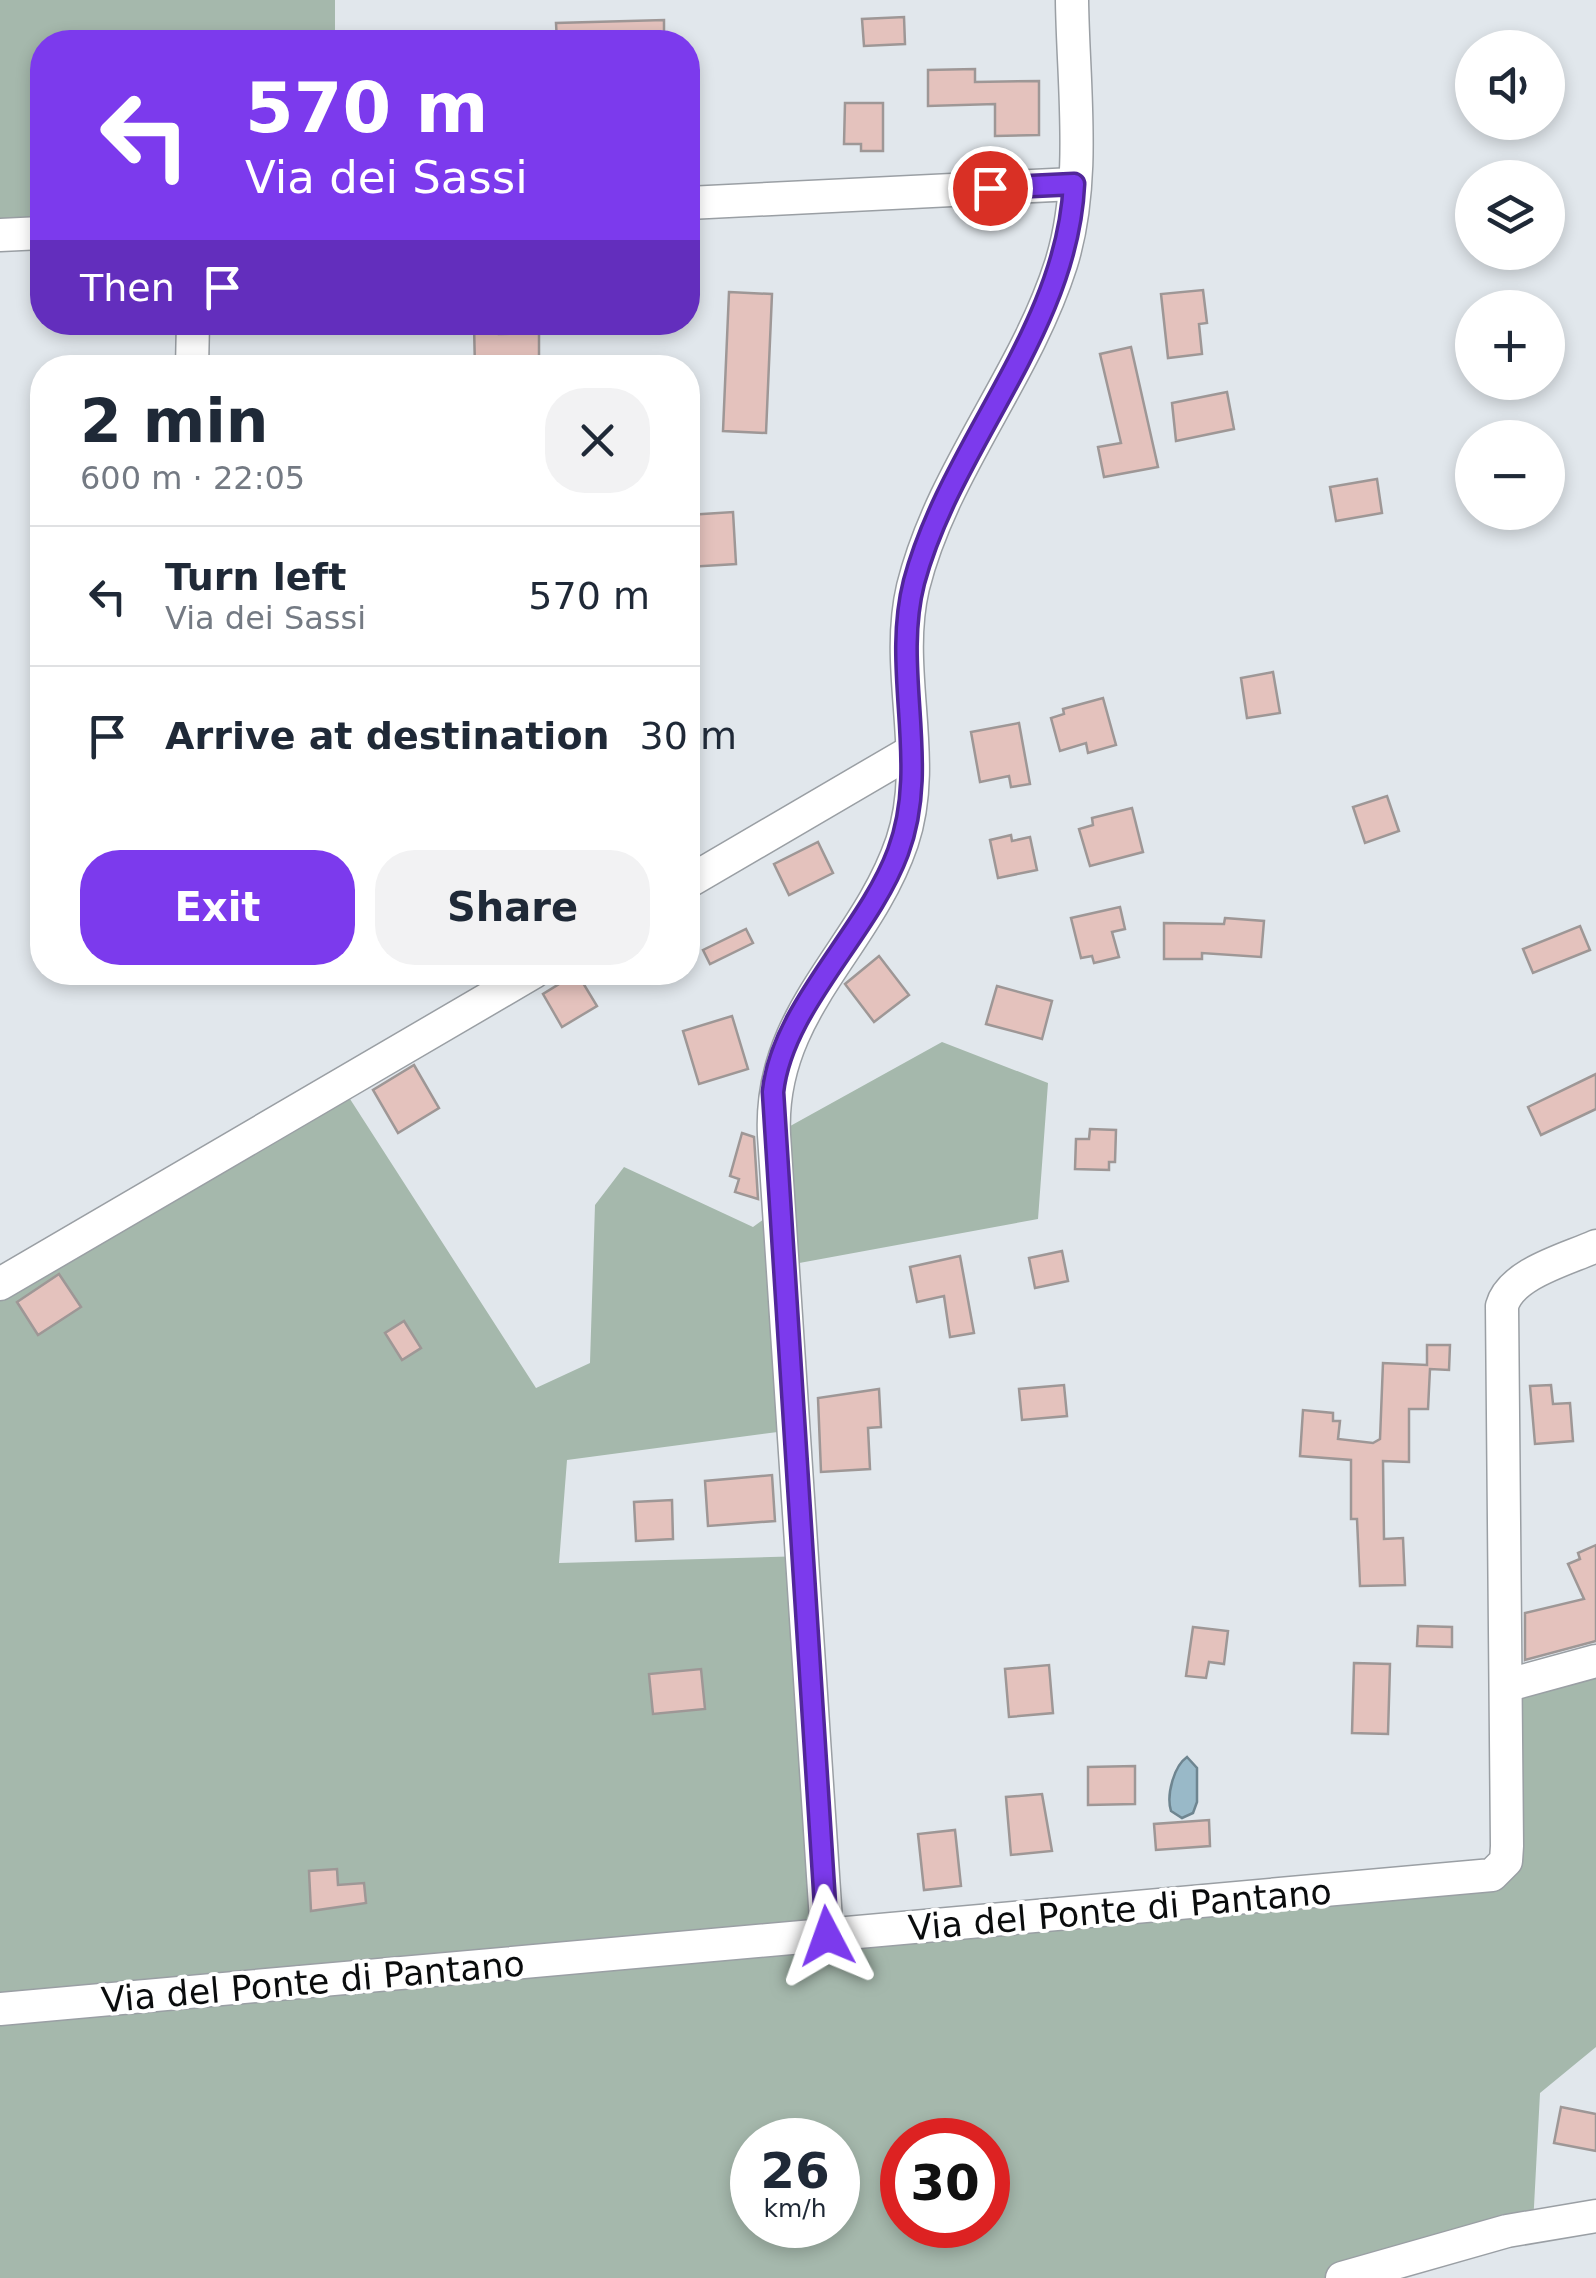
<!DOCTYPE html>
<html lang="en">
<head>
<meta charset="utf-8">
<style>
  body { margin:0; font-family:"DejaVu Sans",sans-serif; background:#f2f2f3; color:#1f2937; height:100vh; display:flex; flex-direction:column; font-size:38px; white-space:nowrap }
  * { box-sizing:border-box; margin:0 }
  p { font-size:32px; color:#747a83 }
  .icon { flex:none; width:55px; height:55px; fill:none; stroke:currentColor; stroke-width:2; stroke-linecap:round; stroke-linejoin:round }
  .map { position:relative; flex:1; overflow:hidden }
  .sheet { position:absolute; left:30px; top:355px; width:670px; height:630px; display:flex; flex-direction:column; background:#fff; border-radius:40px; box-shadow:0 5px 15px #0003 }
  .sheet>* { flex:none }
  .hud { position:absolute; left:30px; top:30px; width:670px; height:305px; border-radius:40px; box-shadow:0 5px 15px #0003; background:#7c3aed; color:#fff; overflow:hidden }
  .tools { position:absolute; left:1455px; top:30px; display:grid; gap:20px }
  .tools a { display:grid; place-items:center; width:110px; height:110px; border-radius:50%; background:#fff; box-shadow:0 5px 15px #0003; font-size:50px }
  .speed { position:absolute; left:730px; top:2118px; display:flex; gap:20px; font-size:50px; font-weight:700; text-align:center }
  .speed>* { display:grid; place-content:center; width:130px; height:130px; border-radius:50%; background:#fff; box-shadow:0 5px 15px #0003; line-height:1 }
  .speed small { font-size:25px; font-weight:400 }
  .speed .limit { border:15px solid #d22; background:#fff; color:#111 }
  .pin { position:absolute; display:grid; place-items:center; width:85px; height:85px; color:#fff; margin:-42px; border:5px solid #fff; border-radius:50%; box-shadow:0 2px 10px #0007 }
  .me { position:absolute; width:110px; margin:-55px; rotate:356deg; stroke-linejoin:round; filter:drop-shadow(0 0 8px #0008) }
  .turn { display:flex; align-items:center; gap:35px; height:210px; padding:0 50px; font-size:45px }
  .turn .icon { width:130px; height:130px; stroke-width:2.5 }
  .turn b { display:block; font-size:70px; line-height:85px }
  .then { display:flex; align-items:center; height:95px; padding:0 50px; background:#0003; gap:20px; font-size:38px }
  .round { display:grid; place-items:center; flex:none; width:105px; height:105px; border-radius:40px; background:#f2f2f3 }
  .overview { display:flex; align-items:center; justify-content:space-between; height:170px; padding:0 50px }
  h1 { font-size:60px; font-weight:600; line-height:75px }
  .button { display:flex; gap:20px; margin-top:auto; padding:20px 50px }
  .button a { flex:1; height:115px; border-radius:40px; background:#7c3aed; color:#fff; font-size:40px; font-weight:600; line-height:115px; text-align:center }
  .button a+a { background:#f2f2f3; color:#1f2937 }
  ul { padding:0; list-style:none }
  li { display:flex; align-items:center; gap:30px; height:140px; padding:0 50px; border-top:2px solid #e0e1e3 }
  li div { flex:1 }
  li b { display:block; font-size:38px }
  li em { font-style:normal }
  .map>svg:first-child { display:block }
  .green { fill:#a5b8ac; fill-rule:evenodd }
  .water { fill:#99b9c8; stroke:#6e8590; stroke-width:2.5 }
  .building { fill:#e4c2bd; stroke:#9e9796; stroke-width:2.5 }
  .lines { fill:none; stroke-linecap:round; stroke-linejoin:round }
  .minor-casing { stroke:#9a9fa4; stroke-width:35 }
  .minor { stroke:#fff; stroke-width:32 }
  .route-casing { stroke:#51269a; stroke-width:25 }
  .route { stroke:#7c3aed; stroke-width:18 }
  .labels { text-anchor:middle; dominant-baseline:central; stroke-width:8; stroke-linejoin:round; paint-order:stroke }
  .street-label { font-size:35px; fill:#0a0c0d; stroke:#fff }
</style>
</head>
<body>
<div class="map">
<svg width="1596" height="2278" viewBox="0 0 1596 2278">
  <rect width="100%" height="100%" fill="#e1e7ec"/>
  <g class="green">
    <polygon points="0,0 335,0 335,39 479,38 479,42 42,42 42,233 0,235"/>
    <path d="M942,1042L1048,1083L1038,1219L783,1266L793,1430L567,1460L559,1563L806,1556L827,1936L1492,1875L1508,1685L1596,1661V2047L1540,2093L1533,2225L1347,2278H0V1284L341,1085L536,1388L590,1363L595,1205L624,1167L753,1227L778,1209L774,1135ZM752,2140H838V2225H752ZM902,2140H988V2225H902Z"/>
  </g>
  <path class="water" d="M1187,1757L1197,1768V1802L1193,1813L1182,1818L1171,1811C1166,1795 1174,1766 1187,1757Z"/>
  <g class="building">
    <polygon points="904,17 905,44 864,46 862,19"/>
    <polygon points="664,20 664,42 557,42 556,23"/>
    <polygon points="975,69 975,82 1039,81 1039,135 995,136 995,104 928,106 928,70"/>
    <polygon points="845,103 883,103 883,151 861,151 861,144 844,144"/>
    <polygon points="1203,290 1207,323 1199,324 1202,354 1168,358 1161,294"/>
    <polygon points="729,292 772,294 766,433 723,431"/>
    <polygon points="474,325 499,325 499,334 539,333 539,368 475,368"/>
    <polygon points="1131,347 1158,467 1104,477 1098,447 1121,443 1100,354"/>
    <polygon points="1227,392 1234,429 1176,441 1172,403"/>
    <polygon points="1377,479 1382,513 1336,521 1330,487"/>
    <polygon points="733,512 736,564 688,567 688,515"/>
    <polygon points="1273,672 1280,713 1247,718 1241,678"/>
    <polygon points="1103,698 1116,745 1088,753 1086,743 1060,751 1051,718 1064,714 1063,709"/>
    <polygon points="1019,723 1030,784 1011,787 1009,776 980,782 971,732"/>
    <polygon points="1387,796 1399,831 1365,843 1353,807"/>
    <polygon points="1132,808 1143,852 1090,866 1079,829 1093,825 1092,818"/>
    <polygon points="1011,835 1012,841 1030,837 1037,870 998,878 990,840"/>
    <polygon points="818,842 833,873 789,895 774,864"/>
    <polygon points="1120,907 1125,929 1112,932 1119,957 1094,963 1092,956 1081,958 1071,918"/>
    <polygon points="1225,918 1264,921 1261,957 1202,953 1202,959 1164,959 1164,923 1224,924"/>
    <polygon points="1580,926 1590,950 1533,973 1523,949"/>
    <polygon points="746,929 753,943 710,964 703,950"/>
    <polygon points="879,956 909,995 874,1022 845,984"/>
    <polygon points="577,973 597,1006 562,1027 543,994"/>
    <polygon points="997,986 1052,1001 1042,1039 986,1024"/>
    <polygon points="732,1016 748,1069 699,1084 683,1031"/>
    <polygon points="414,1065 439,1108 398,1133 373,1090"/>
    <polygon points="1596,1074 1596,1109 1541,1135 1528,1107"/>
    <polygon points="1090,1129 1116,1130 1115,1162 1109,1162 1109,1170 1075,1169 1076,1139 1089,1139"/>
    <polygon points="742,1133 754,1137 758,1199 735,1192 739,1179 730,1176"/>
    <polygon points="1062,1251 1068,1281 1035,1288 1029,1258"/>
    <polygon points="960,1256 974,1333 950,1337 944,1296 917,1302 910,1267"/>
    <polygon points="59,1274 81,1307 38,1335 17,1302"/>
    <polygon points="404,1321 421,1348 402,1360 385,1333"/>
    <polygon points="1427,1345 1450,1345 1449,1370 1430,1369 1428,1409 1409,1409 1409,1462 1383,1461 1384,1539 1403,1538 1405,1585 1360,1586 1357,1519 1351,1519 1351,1460 1300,1456 1303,1410 1333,1413 1333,1421 1340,1421 1338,1439 1373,1443 1380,1439 1383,1363 1427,1365"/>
    <polygon points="1064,1385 1067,1416 1022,1420 1019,1389"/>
    <polygon points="1551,1385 1553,1404 1570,1403 1573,1441 1535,1444 1530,1386"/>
    <polygon points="879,1389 881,1427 868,1428 870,1469 821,1472 818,1398"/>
    <polygon points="772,1475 775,1521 708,1526 705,1481"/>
    <polygon points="672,1500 673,1539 636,1541 634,1502"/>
    <polygon points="1596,1545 1596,1641 1525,1660 1525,1613 1584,1599 1568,1564 1580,1559 1578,1553"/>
    <polygon points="1418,1626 1452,1627 1452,1647 1417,1646"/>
    <polygon points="1193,1627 1228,1631 1224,1664 1209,1662 1206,1678 1186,1676"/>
    <polygon points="1354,1663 1390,1664 1388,1734 1352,1733"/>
    <polygon points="1049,1665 1053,1713 1009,1717 1005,1669"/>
    <polygon points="701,1669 705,1709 653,1714 649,1674"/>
    <polygon points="1135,1766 1135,1804 1088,1805 1088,1767"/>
    <polygon points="1042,1794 1052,1851 1011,1855 1006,1797"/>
    <polygon points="1209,1820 1210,1846 1156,1850 1154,1824"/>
    <polygon points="955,1830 961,1886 924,1890 918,1834"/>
    <polygon points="337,1869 338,1885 364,1883 366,1903 311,1911 309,1871"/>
    <polygon points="1561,2107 1596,2114 1596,2151 1554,2143"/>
  </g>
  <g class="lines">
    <g class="minor-casing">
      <g id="minor">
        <polyline points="688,203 1074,184"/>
        <polyline points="0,235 42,233"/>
        <polyline points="192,368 193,322"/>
        <polyline points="688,882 912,751"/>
        <polyline points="0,1284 534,972"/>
        <polyline points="1508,1685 1596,1661"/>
        <path d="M827,1936L774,1135C768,1012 865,950 902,842C930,759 893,672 913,587C942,471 1025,377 1061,264C1087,181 1073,85 1072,0"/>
        <path d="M0,2009L1492,1875L1506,1861L1507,1846L1502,1306C1511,1273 1568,1259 1596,1246"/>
        <polyline points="1342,2278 1507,2231 1596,2216"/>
      </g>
    </g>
    <use href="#minor" class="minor"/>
  </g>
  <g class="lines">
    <g class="route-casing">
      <path id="route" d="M827,1936L773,1092C782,1007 868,933 898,852C931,764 891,672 914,582C951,444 1067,331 1074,184L990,188"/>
    </g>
    <use href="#route" class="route"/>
  </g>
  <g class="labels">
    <g class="street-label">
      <text transform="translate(1120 1910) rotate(-5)">Via del Ponte di Pantano</text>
      <text transform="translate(313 1982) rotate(-5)">Via del Ponte di Pantano</text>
    </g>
  </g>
</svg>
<div class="tools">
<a><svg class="icon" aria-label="sound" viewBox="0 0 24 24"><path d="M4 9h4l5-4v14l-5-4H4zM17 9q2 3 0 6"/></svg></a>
<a><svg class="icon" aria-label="layers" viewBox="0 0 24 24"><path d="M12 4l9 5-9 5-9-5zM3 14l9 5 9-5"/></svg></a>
<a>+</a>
<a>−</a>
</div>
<div class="speed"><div>26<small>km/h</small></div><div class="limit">30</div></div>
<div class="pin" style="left:990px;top:188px;background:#d93025"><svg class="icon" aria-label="arrive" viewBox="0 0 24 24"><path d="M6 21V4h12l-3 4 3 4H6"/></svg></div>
<svg class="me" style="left:827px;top:1936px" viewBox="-20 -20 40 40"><path d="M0-17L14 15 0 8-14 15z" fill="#7c3aed" stroke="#fff" stroke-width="4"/></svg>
<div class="hud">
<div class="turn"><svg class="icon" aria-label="left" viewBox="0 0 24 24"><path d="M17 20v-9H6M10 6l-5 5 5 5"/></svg><div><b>570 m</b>Via dei Sassi</div></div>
<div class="then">Then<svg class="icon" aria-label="arrive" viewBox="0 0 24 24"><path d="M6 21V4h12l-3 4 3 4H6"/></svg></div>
</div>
<section class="sheet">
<div class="overview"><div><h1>2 min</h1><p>600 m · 22:05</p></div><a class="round"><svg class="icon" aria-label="close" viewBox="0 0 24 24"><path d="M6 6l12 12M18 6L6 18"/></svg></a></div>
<ul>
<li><svg class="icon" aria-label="left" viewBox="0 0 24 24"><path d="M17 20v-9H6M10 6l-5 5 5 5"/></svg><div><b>Turn left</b><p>Via dei Sassi</p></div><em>570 m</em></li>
<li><svg class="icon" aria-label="arrive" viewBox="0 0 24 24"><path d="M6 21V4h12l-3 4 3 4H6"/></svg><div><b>Arrive at destination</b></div><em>30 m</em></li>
</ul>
<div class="button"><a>Exit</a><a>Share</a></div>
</section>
</div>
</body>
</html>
